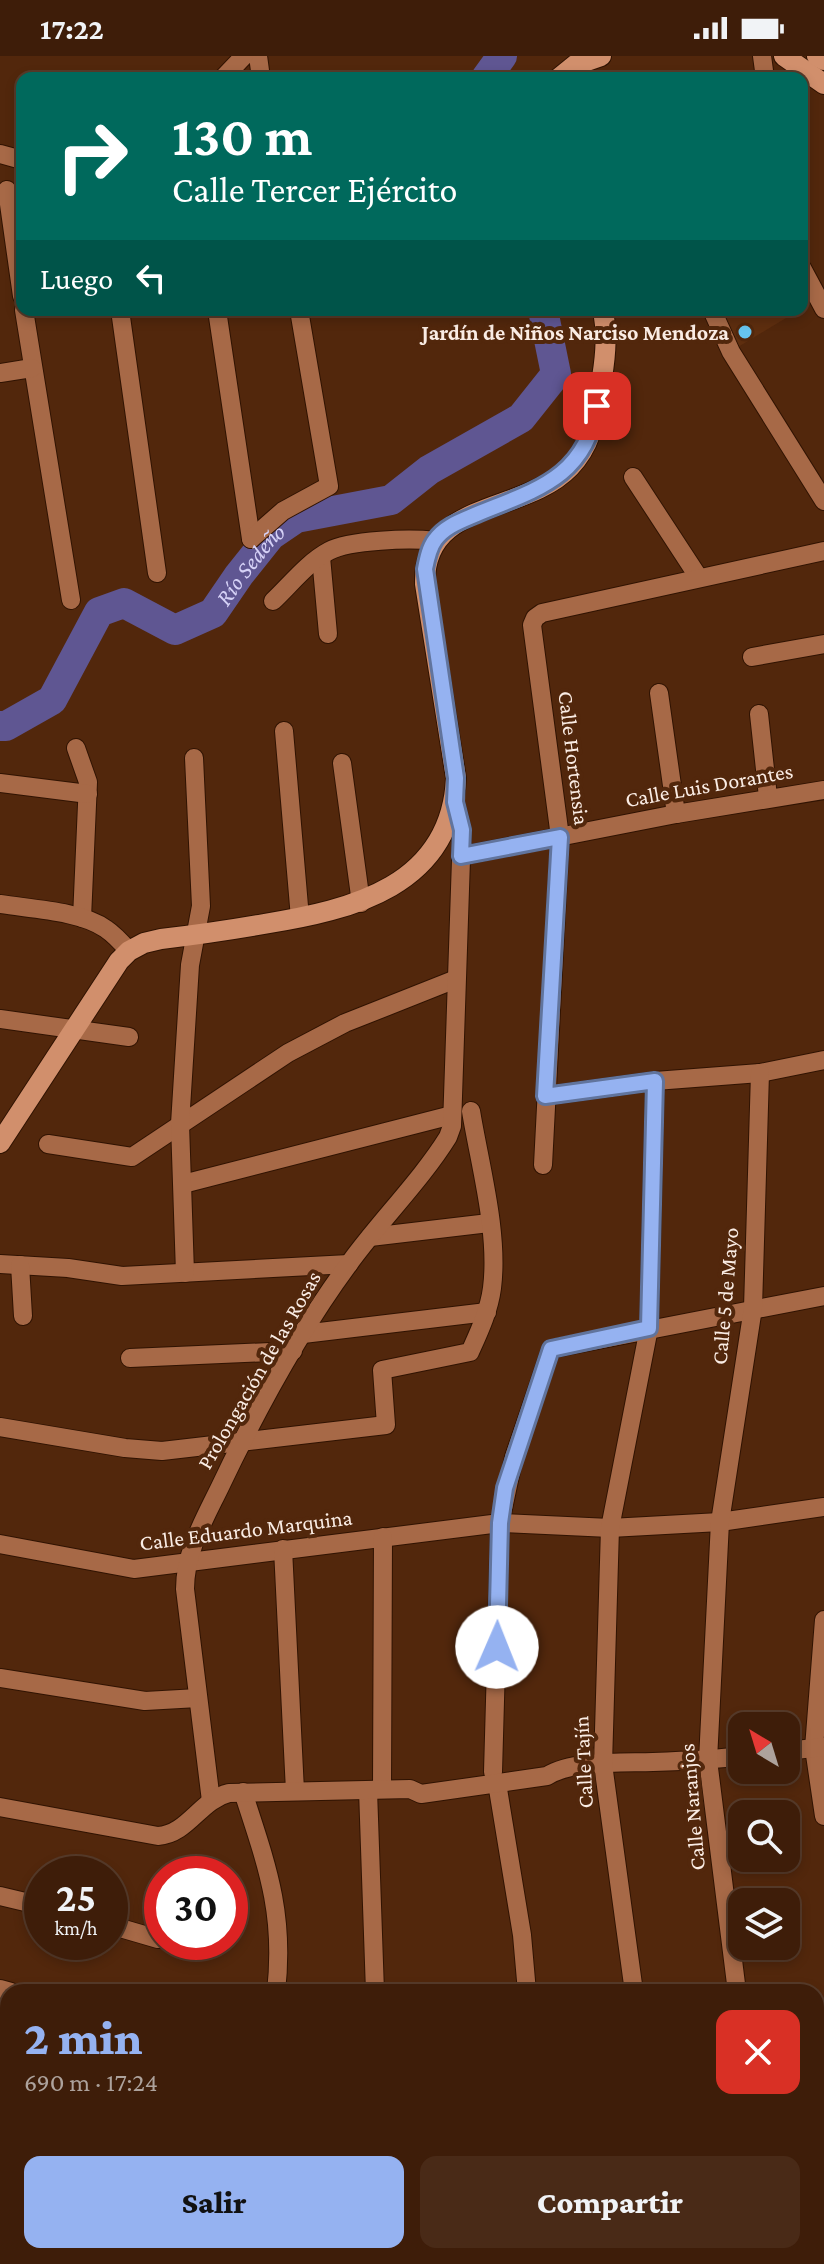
<!DOCTYPE html>
<html lang="es">
<head>
<meta charset="utf-8">
<style>
  body { margin:0; font-family:"Crimson Pro",serif; background:#492a17; color:#f1f3f6; height:100vh; display:flex; flex-direction:column; font-size:30px; white-space:nowrap }
  * { box-sizing:border-box; margin:0 }
  p { font-size:26px; color:#ada29c }
  .icon { flex:none; width:44px; height:44px; fill:none; stroke:currentColor; stroke-width:2; stroke-linecap:round; stroke-linejoin:round }
  .map { position:relative; flex:1; overflow:hidden }
  .drawer { position:absolute; left:0px; top:1928px; width:824px; height:280px; display:flex; flex-direction:column; background:#3e1d09; border-radius:24px 24px 0 0; box-shadow:0 4px 12px #0003,0 0 0 2px #573b2a }
  .drawer>* { flex:none }
  .hud { position:absolute; left:16px; top:16px; width:792px; height:244px; border-radius:16px; box-shadow:0 4px 12px #0003,0 0 0 2px #573b2a; background:#00695c; color:#fff; overflow:hidden }
  .needle { width:52px; rotate:322deg }
  .buttons { position:absolute; left:728px; top:1656px; display:grid; gap:16px }
  .buttons a { display:grid; place-items:center; width:72px; height:72px; border-radius:16px; background:#3e1d09; box-shadow:0 4px 12px #0003,0 0 0 2px #573b2a; font-size:40px }
  .speed { position:absolute; left:24px; top:1800px; display:flex; gap:16px; font-size:40px; font-weight:700; text-align:center }
  .speed>* { display:grid; place-content:center; width:104px; height:104px; border-radius:50%; background:#3e1d09; box-shadow:0 4px 12px #0003,0 0 0 2px #573b2a; line-height:1 }
  .speed small { font-size:20px; font-weight:400 }
  .speed .limit { border:12px solid #d22; background:#fff; color:#111 }
  .pin { position:absolute; display:grid; place-items:center; width:68px; height:68px; color:#fff; margin:-34px; border-radius:16px; box-shadow:0 4px 12px #0006 }
  .me { position:absolute; width:88px; margin:-44px; rotate:1deg; stroke-linejoin:round; filter:drop-shadow(0 0 6px #0008) }
  .turn { display:flex; align-items:center; gap:28px; height:168px; padding:0 24px; font-size:36px }
  .turn .icon { width:104px; height:104px; stroke-width:2.5 }
  .turn b { display:block; font-size:56px; line-height:68px }
  .then { display:flex; align-items:center; height:76px; padding:0 24px; background:#0003; gap:16px; font-size:30px }
  .round { display:grid; place-items:center; flex:none; width:84px; height:84px; border-radius:16px; background:#492a17 }
  .headline { display:flex; align-items:center; justify-content:space-between; height:136px; padding:0 24px }
  h1 { font-size:48px; font-weight:800; line-height:60px; color:#95b2f1 }
  .primary-button { display:flex; gap:16px; margin-top:auto; padding:16px 24px }
  .primary-button a { flex:1; height:92px; border-radius:16px; background:#95b2f1; color:#111; font-size:32px; font-weight:800; line-height:92px; text-align:center }
  .primary-button a+a { background:#492a17; color:#f1f3f6 }
  .status { display:flex; justify-content:space-between; align-items:center; height:56px; padding:0 40px; background:#3e1d09; direction:ltr }
  .status svg { height:22px; fill:currentColor }
  .map>svg:first-child { display:block }
  .built { fill:#5e2e0f }
  .lines { fill:none; stroke-linecap:round; stroke-linejoin:round }
  .river { stroke:#5f5692; stroke-width:30 }
  .minor-casing { stroke:#301302; stroke-width:20 }
  .major-casing { stroke:#301302; stroke-width:22 }
  .minor { stroke:#a76947; stroke-width:18 }
  .major { stroke:#d18f6c; stroke-width:20 }
  .route-casing { stroke:#61749d; stroke-width:20 }
  .route { stroke:#95b2f1; stroke-width:14 }
  .poi-dot { fill:#66c4ef; stroke:#52270c; stroke-width:3 }
  .labels { text-anchor:middle; dominant-baseline:central; stroke-width:8; stroke-linejoin:round; paint-order:stroke }
  .poi-label { font-size:22px; font-weight:bold; fill:#faece4; stroke:#52270c; text-anchor:end }
  .street-label { font-size:22px; fill:#faece4; stroke:#52270c }
  .water-label { font-size:24px; font-style:italic; fill:#d5d1f6; stroke:#52270c }
</style>
</head>
<body>
<div class="status"><b>17:22</b><svg viewBox="0 0 49 12"><path d="M0 12V9h3v3zM5 12V6h3v6zM10 12V3h3v9zM15 12V0h3v12zM26 1h20v11H26zM47 4h2v5h-2z"/></svg></div>
<div class="map">
<svg width="824" height="2208" viewBox="0 0 824 2208">
  <rect width="100%" height="100%" fill="#52270c"/>
  <polygon class="built" points="720,254 789,254 791,259 733,294"/>
  <g class="lines">
    <g class="river">
      <polyline points="486,22 502,0"/>
      <path id="s1" d="M0,670H6L52,644L99,556L124,547L175,574L213,557L239,519L271,479L296,462L391,444L429,414L521,362L556,318L543,254"/>
    </g>
    <g class="minor-casing">
      <g id="minor">
        <polyline points="258,0 261,22"/>
        <polyline points="762,0 765,22"/>
        <polyline points="223,22 244,0"/>
        <polyline points="0,98 22,104"/>
        <polyline points="7,134 22,240"/>
        <polyline points="802,212 824,253"/>
        <polyline points="24,254 71,544"/>
        <polyline points="120,254 157,517"/>
        <polyline points="217,254 251,483"/>
        <polyline points="712,254 731,296 824,445"/>
        <polyline points="0,317 32,312"/>
        <polyline points="633,421 699,522"/>
        <polyline points="251,483 283,455 329,430 299,254"/>
        <polyline points="321,501 328,578"/>
        <path d="M273,545C290,529 308,506 329,495C349,484 411,482 434,485"/>
        <polyline points="752,601 824,588"/>
        <polyline points="659,637 676,758"/>
        <polyline points="759,658 768,741"/>
        <polyline points="284,675 300,862"/>
        <polyline points="76,692 88,726 82,862"/>
        <polyline points="342,707 361,847"/>
        <polyline points="0,727 88,738"/>
        <polyline points="461,800 676,758 824,734"/>
        <path d="M0,848C31,853 81,855 106,873C115,879 122,887 129,895"/>
        <polyline points="0,963 129,981"/>
        <polyline points="545,1040 655,1025 760,1017 824,1004"/>
        <polyline points="48,1088 132,1101 288,997 345,967 456,923"/>
        <polyline points="543,1109 560,781 532,569 535,562 542,557 824,495"/>
        <polyline points="183,1128 452,1059"/>
        <polyline points="370,1181 489,1167"/>
        <polyline points="0,1208 68,1212 122,1220 349,1208"/>
        <polyline points="20,1209 23,1260"/>
        <polyline points="185,1217 180,1068 190,909 201,850 194,702"/>
        <polyline points="303,1278 487,1256"/>
        <polyline points="130,1302 293,1295"/>
        <path d="M0,1371L125,1392L162,1395L386,1369L382,1314L470,1296C479,1276 489,1255 492,1232C499,1177 480,1110 471,1055"/>
        <polyline points="0,1488 134,1513 500,1467 610,1472 720,1466 824,1451"/>
        <polyline points="283,1493 295,1735"/>
        <polyline points="824,1564 814,1692 824,1760"/>
        <polyline points="0,1622 145,1645 198,1642"/>
        <polyline points="786,1695 824,1691"/>
        <polyline points="493,1716 500,1467 514,1401 551,1293 824,1240"/>
        <polyline points="497,1727 522,1879 527,1936"/>
        <polyline points="382,1733 383,1481"/>
        <polyline points="368,1734 375,1936"/>
        <path d="M243,1736C267,1810 285,1857 276,1936"/>
        <path d="M211,1745L185,1533C185,1496 204,1464 220,1431C257,1353 299,1275 351,1205C381,1164 422,1123 448,1081L452,1070L462,774L455,746"/>
        <path d="M0,1751L158,1780C188,1778 200,1744 229,1737L410,1733L421,1738L547,1720C573,1704 622,1707 653,1706C683,1705 712,1704 742,1700"/>
        <polyline points="0,1840 42,1850"/>
        <polyline points="110,1869 158,1883"/>
        <polyline points="0,1933 11,1936"/>
        <polyline points="634,1936 603,1708 610,1472 649,1272 655,1025"/>
        <polyline points="737,1936 708,1704 720,1466 753,1252 760,1017"/>
        <polyline points="816,1958 824,1959"/>
        <polyline points="0,2024 8,2026"/>
        <polyline points="816,2188 824,2187"/>
        <polyline points="93,2208 93,2200"/>
        <polyline points="194,2208 195,2200"/>
        <polyline points="301,2208 301,2200"/>
        <polyline points="413,2208 413,2200"/>
        <polyline points="518,2208 518,2200"/>
        <polyline points="592,2208 691,2200"/>
        <polyline points="722,2208 723,2200"/>
      </g>
    </g>
    <g class="major-casing">
      <g id="major">
        <polyline points="784,0 824,28"/>
        <polyline points="817,0 824,4"/>
        <polyline points="559,22 575,9 601,0"/>
        <path d="M0,1087L119,905L129,895L144,887L161,883C195,879 230,874 264,868C352,854 451,830 456,722L425,528C423,443 524,459 570,411C592,388 595,362 600,333C605,306 608,281 603,254"/>
      </g>
    </g>
    <use href="#minor" class="minor"/>
    <use href="#major" class="major"/>
  </g>
  <g class="lines">
    <g class="route-casing">
      <path id="route" d="M497,1591L500,1467L505,1432L551,1293L649,1272L655,1025L545,1040L560,781L461,800L462,774L455,746L456,722L425,513C427,503 429,492 435,484C445,470 461,465 477,458C535,434 586,422 597,350"/>
    </g>
    <use href="#route" class="route"/>
  </g>
  <circle class="poi-dot" cx="745" cy="276" r="8"/>
  <g class="labels">
    <g class="poi-label">
      <text x="729" y="276">Jardín de Niños Narciso Mendoza</text>
    </g>
    <g class="street-label">
      <text transform="translate(574 702) rotate(83)">Calle Hortensia</text>
      <text transform="translate(709 729) rotate(-10)">Calle Luis Dorantes</text>
      <text transform="translate(725 1240) rotate(-85)">Calle 5 de Mayo</text>
      <text transform="translate(259 1314) rotate(-60)">Prolongación de las Rosas</text>
      <text transform="translate(246 1474) rotate(-7)">Calle Eduardo Marquina</text>
      <text transform="translate(583 1706) rotate(-93)">Calle Tajín</text>
      <text transform="translate(692 1751) rotate(-95)">Calle Naranjos</text>
    </g>
    <g class="water-label">
      <text stroke="none"><textPath href="#s1" startOffset="346">Río Sedeño</textPath></text>
    </g>
  </g>
</svg>
<div class="buttons">
<a><svg class="needle" viewBox="-14 -14 28 28"><path d="M0-13l5 13h-10z" fill="#e53935"/><path d="M0 13l5-13h-10z" fill="#ada29c"/></svg></a>
<a><svg class="icon" aria-label="search" viewBox="0 0 24 24"><circle cx="10" cy="10" r="6"/><path d="M15 15l6 6"/></svg></a>
<a><svg class="icon" aria-label="layers" viewBox="0 0 24 24"><path d="M12 4l9 5-9 5-9-5zM3 14l9 5 9-5"/></svg></a>
</div>
<div class="speed"><div>25<small>km/h</small></div><div class="limit">30</div></div>
<div class="pin" style="left:597px;top:350px;background:#d93025"><svg class="icon" aria-label="arrive" viewBox="0 0 24 24"><path d="M6 21V4h12l-3 4 3 4H6"/></svg></div>
<svg class="me" style="left:497px;top:1591px" viewBox="-20 -20 40 40"><circle r="19" fill="#fff"/><path d="M0-13L10 11 0 6-10 11z" fill="#95b2f1"/></svg>
<div class="hud">
<div class="turn"><svg class="icon" aria-label="right" viewBox="0 0 24 24"><path d="M7 20v-9h11M14 6l5 5-5 5"/></svg><div><b>130 m</b>Calle Tercer Ejército</div></div>
<div class="then">Luego<svg class="icon" aria-label="left" viewBox="0 0 24 24"><path d="M17 20v-9H6M10 6l-5 5 5 5"/></svg></div>
</div>
<section class="drawer">
<div class="headline"><div><h1>2 min</h1><p>690 m · 17:24</p></div><a class="round" style="background:#d93025;color:#fff"><svg class="icon" aria-label="close" viewBox="0 0 24 24"><path d="M6 6l12 12M18 6L6 18"/></svg></a></div>
<div class="primary-button"><a>Salir</a><a>Compartir</a></div>
</section>
</div>
</body>
</html>
